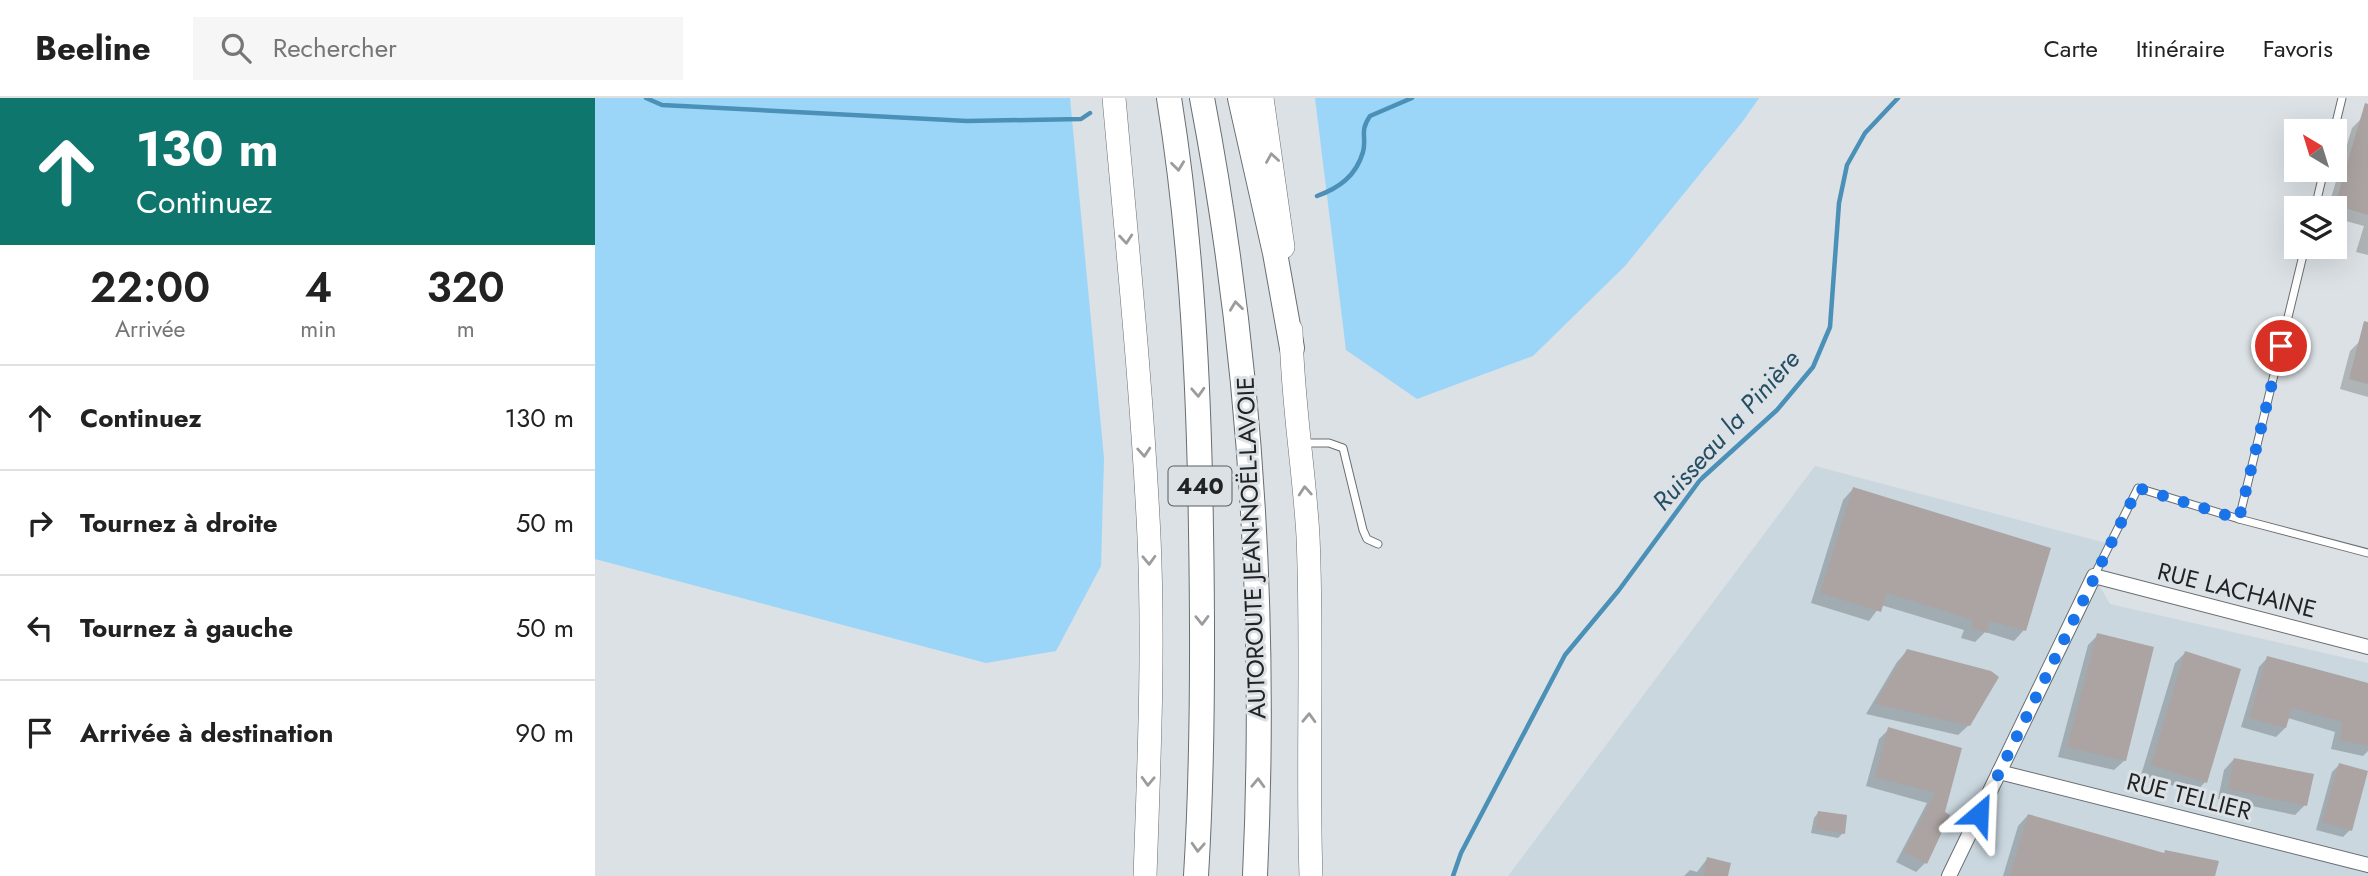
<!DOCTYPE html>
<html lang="fr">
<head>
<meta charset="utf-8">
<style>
  body { margin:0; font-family:Jost,sans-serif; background:#f6f6f6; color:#222; height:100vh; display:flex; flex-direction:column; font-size:26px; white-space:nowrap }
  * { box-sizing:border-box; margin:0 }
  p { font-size:23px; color:#767676 }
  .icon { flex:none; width:38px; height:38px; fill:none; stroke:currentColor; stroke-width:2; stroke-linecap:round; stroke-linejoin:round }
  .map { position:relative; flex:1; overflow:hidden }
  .drawer { display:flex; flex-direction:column; background:#fff; width:595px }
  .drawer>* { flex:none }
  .guide { background:#0f766e; color:#fff; overflow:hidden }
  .needle { width:46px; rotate:322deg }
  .controls { position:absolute; left:1689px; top:21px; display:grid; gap:14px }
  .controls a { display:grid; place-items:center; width:63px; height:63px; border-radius:0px; background:#fff; box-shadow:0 7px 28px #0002; font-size:35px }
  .pin { position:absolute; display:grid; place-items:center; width:60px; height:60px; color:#fff; margin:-30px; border:4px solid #fff; border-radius:50%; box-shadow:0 2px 7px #0007 }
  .me { position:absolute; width:77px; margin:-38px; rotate:26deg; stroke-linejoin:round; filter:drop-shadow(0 0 5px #0008) }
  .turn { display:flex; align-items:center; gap:24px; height:147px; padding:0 21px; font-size:32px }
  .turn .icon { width:91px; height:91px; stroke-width:2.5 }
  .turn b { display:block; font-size:49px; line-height:60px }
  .eta { display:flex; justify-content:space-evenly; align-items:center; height:119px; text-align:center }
  .eta b { font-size:42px; font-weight:600; line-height:49px }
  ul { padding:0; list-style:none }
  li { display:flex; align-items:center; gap:21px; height:105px; padding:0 21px; border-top:2px solid #e0e0e0 }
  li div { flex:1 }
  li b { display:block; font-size:26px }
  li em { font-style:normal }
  header { display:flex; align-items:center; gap:42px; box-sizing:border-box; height:98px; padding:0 35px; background:#fff; border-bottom:2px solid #e0e0e0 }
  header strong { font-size:33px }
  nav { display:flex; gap:38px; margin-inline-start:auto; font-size:24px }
  .search { width:490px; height:63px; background:#f6f6f6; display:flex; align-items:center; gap:18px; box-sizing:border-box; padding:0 24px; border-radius:0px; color:#767676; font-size:26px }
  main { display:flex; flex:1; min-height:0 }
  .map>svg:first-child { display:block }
  .built { fill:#cad7df }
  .green { fill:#9bd6f9 }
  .shadow { fill:#0003 }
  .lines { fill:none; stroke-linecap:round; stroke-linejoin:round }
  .stream { stroke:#4a90b7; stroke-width:4.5 }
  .building { fill:#aba4a3 }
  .service-casing { stroke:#696e71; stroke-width:9 }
  .minor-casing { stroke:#696e71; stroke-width:16 }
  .trunk-casing { stroke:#696e71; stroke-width:24 }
  .motorway-casing { stroke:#696e71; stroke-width:26 }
  .service { stroke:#fff; stroke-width:7 }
  .minor { stroke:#fff; stroke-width:14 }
  .trunk { stroke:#fff; stroke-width:23 }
  .motorway { stroke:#fff; stroke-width:24 }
  .oneway { stroke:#9b9c9d }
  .route { stroke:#1a73e8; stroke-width:12; stroke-dasharray:0 21.6 }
  .labels { text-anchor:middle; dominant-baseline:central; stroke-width:6; stroke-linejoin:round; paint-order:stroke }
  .shield { fill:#dbe1e5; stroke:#595c5f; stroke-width:2 }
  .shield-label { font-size:23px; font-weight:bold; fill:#212325 }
  .street-label { font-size:24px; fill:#212325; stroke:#dbe1e5 }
  .water-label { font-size:26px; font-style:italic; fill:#254e65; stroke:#dbe1e5 }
</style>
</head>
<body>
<header>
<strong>Beeline</strong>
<div class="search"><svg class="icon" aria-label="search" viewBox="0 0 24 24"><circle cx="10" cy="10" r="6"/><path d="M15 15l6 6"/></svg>Rechercher</div>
<nav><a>Carte</a><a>Itinéraire</a><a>Favoris</a></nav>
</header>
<main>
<section class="drawer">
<div class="guide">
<div class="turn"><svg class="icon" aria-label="ahead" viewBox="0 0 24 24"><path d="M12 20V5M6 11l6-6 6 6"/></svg><div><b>130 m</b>Continuez</div></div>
</div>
<div class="eta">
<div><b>22:00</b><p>Arrivée</p></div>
<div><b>4</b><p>min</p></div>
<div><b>320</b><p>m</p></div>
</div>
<ul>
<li><svg class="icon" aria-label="ahead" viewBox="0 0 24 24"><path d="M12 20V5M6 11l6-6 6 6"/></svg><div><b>Continuez</b></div><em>130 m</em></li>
<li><svg class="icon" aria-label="right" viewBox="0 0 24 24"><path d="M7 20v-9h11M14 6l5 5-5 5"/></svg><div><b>Tournez à droite</b></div><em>50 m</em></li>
<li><svg class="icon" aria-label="left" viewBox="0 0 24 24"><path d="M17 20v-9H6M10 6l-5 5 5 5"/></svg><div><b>Tournez à gauche</b></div><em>50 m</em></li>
<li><svg class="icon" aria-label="arrive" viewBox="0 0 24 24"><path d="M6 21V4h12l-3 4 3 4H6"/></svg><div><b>Arrivée à destination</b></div><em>90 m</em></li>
</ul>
</section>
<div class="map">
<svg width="1773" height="778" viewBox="0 0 1773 778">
  <rect width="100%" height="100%" fill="#dbe1e5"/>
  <polygon class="built" points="1220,368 1515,446 1499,478 1515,506 1773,565 1773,778 913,778"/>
  <g class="green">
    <polygon points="0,0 475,0 509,360 506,468 461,553 391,565 0,461"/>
    <polygon points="720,0 1164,0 1148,23 1030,168 938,258 822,301 751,252"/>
  </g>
  <g class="shadow">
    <polygon points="1767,20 1773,21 1773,157 1761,154 1769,128 1740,120 1740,110 1733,110 1757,30"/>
    <polygon points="1765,243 1773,245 1773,299 1745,291 1755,253"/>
    <polygon points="1258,391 1429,532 1419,543 1390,534 1380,544 1366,540 1369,532 1286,507 1274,523 1216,505 1248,402"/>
    <polygon points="1503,537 1530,662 1519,672 1463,659 1493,547"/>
    <polygon points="1312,553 1374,627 1363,637 1271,616 1302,564"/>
    <polygon points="1590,555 1610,684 1600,695 1546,677 1580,565"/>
    <polygon points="1673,559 1773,586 1773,653 1768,658 1736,651 1740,634 1693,620 1690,630 1681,639 1646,629 1664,569"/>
    <polygon points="1294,631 1365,651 1330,765 1321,774 1301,764 1332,705 1271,688 1284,641"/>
    <polygon points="1639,661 1710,707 1700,717 1623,701 1629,672"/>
    <polygon points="1744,667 1755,732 1748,739 1721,732 1737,674"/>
    <polygon points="1223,715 1248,735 1243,740 1216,735 1219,720"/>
    <polygon points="1433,717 1542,778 1408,778 1423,728"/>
    <polygon points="1112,761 1131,778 1089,778 1095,772 1102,774"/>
  </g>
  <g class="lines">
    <g class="stream">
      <polyline points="51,0 67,7 372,23 486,21 495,15"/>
      <path d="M722,98C744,90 761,78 768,54C772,39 764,34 775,18L817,0"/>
      <polyline points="858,778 866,755 970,557 1024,492 1105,382 1182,312 1218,269 1235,229 1244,105 1252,67 1270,35 1303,0"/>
    </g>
  </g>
  <g class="building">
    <polygon points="1770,5 1773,6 1773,117 1740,107"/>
    <polygon points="1769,223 1773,224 1773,286 1754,281"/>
    <polygon points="1258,389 1456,450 1431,533 1395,523 1392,535 1376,530 1378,522 1292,495 1286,514 1225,495"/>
    <polygon points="1502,535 1559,549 1531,663 1472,649"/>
    <polygon points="1312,551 1396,573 1404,579 1375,628 1280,606"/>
    <polygon points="1590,553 1646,571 1612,685 1556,667"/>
    <polygon points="1672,558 1773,585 1773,648 1744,642 1748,624 1697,610 1691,630 1654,620"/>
    <polygon points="1293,629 1367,650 1350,714 1355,717 1332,766 1309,754 1340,695 1280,679"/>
    <polygon points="1639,660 1719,676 1712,708 1633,691"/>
    <polygon points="1744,665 1773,673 1757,733 1727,724"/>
    <polygon points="1223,713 1252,717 1250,736 1220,731"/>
    <polygon points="1433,716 1569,755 1570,752 1624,763 1620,778 1415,778"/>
    <polygon points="1112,759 1136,765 1133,778 1108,778"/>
  </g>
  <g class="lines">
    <g class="service-casing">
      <g id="service">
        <polyline points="1739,33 1747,0"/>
        <polyline points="1720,110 1729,72"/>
        <polyline points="707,345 734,345 748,350 768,432 772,441 783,446"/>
        <polyline points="1644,421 1773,455"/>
        <polyline points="1499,478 1543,390 1644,421 1710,149"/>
      </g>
    </g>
    <g class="minor-casing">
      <g id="minor">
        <polyline points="1404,674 1773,767"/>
        <polyline points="1354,778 1499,478 1773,549"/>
      </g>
    </g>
    <g class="trunk-casing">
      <g id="trunk">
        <path d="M519,0C532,146 547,292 554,439C559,552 554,665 550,778"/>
        <polyline points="667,0 688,149"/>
        <path d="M696,232C697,301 709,370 713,438C718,552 712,665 716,778"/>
      </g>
    </g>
    <g class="motorway-casing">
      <g id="motorway">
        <path d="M574,0C597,143 604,288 606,433C608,548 608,663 601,778"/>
        <path d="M607,0C656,257 672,517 660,778"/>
        <polyline points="645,0 680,155 697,250"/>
      </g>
    </g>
    <use href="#service" class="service"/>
    <use href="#minor" class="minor"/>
    <use href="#trunk" class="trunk"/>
    <use href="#motorway" class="motorway"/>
  </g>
  <defs><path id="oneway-chevron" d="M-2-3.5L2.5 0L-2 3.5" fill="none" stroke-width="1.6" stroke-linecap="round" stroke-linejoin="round" transform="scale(1.75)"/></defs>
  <g class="oneway">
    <use href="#oneway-chevron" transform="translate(677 60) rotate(-99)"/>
    <use href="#oneway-chevron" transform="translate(583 68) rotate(83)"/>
    <use href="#oneway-chevron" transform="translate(531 141) rotate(85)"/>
    <use href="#oneway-chevron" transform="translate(641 208) rotate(-97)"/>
    <use href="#oneway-chevron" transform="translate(603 294) rotate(87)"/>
    <use href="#oneway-chevron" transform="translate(549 354) rotate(86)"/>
    <use href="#oneway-chevron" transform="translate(710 393) rotate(-94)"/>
    <use href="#oneway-chevron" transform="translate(554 462) rotate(88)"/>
    <use href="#oneway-chevron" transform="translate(607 522) rotate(89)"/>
    <use href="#oneway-chevron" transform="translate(714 620) rotate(-88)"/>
    <use href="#oneway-chevron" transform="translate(553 683) rotate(92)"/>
    <use href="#oneway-chevron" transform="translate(663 685) rotate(-88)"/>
    <use href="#oneway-chevron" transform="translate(603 749) rotate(93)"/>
  </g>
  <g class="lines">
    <polyline class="route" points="1384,716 1543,390 1644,421 1686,248"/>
  </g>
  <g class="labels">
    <rect class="shield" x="573.5" y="368.5" width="63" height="39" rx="5"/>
    <g class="shield-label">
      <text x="605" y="388">440</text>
    </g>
    <g class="street-label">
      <text transform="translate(656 450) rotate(-92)">AUTOROUTE JEAN-NOËL-LAVOIE</text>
      <text transform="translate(1642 492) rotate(14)">RUE LACHAINE</text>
      <text transform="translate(1594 698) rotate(14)">RUE TELLIER</text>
    </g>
    <g class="water-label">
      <text transform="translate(1131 332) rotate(-48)">Ruisseau la Pinière</text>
    </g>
  </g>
</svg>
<div class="controls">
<a><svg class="needle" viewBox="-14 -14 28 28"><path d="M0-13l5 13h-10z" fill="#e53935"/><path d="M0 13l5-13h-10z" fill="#767676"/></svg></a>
<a><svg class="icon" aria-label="layers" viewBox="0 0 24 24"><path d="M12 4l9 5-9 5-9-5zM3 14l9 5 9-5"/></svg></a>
</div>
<div class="pin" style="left:1686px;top:248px;background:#d93025"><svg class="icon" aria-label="arrive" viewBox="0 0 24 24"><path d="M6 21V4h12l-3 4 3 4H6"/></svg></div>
<svg class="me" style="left:1384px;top:716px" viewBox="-20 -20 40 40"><path d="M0-17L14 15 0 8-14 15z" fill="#1a73e8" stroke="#fff" stroke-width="4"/></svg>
</div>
</main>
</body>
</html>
